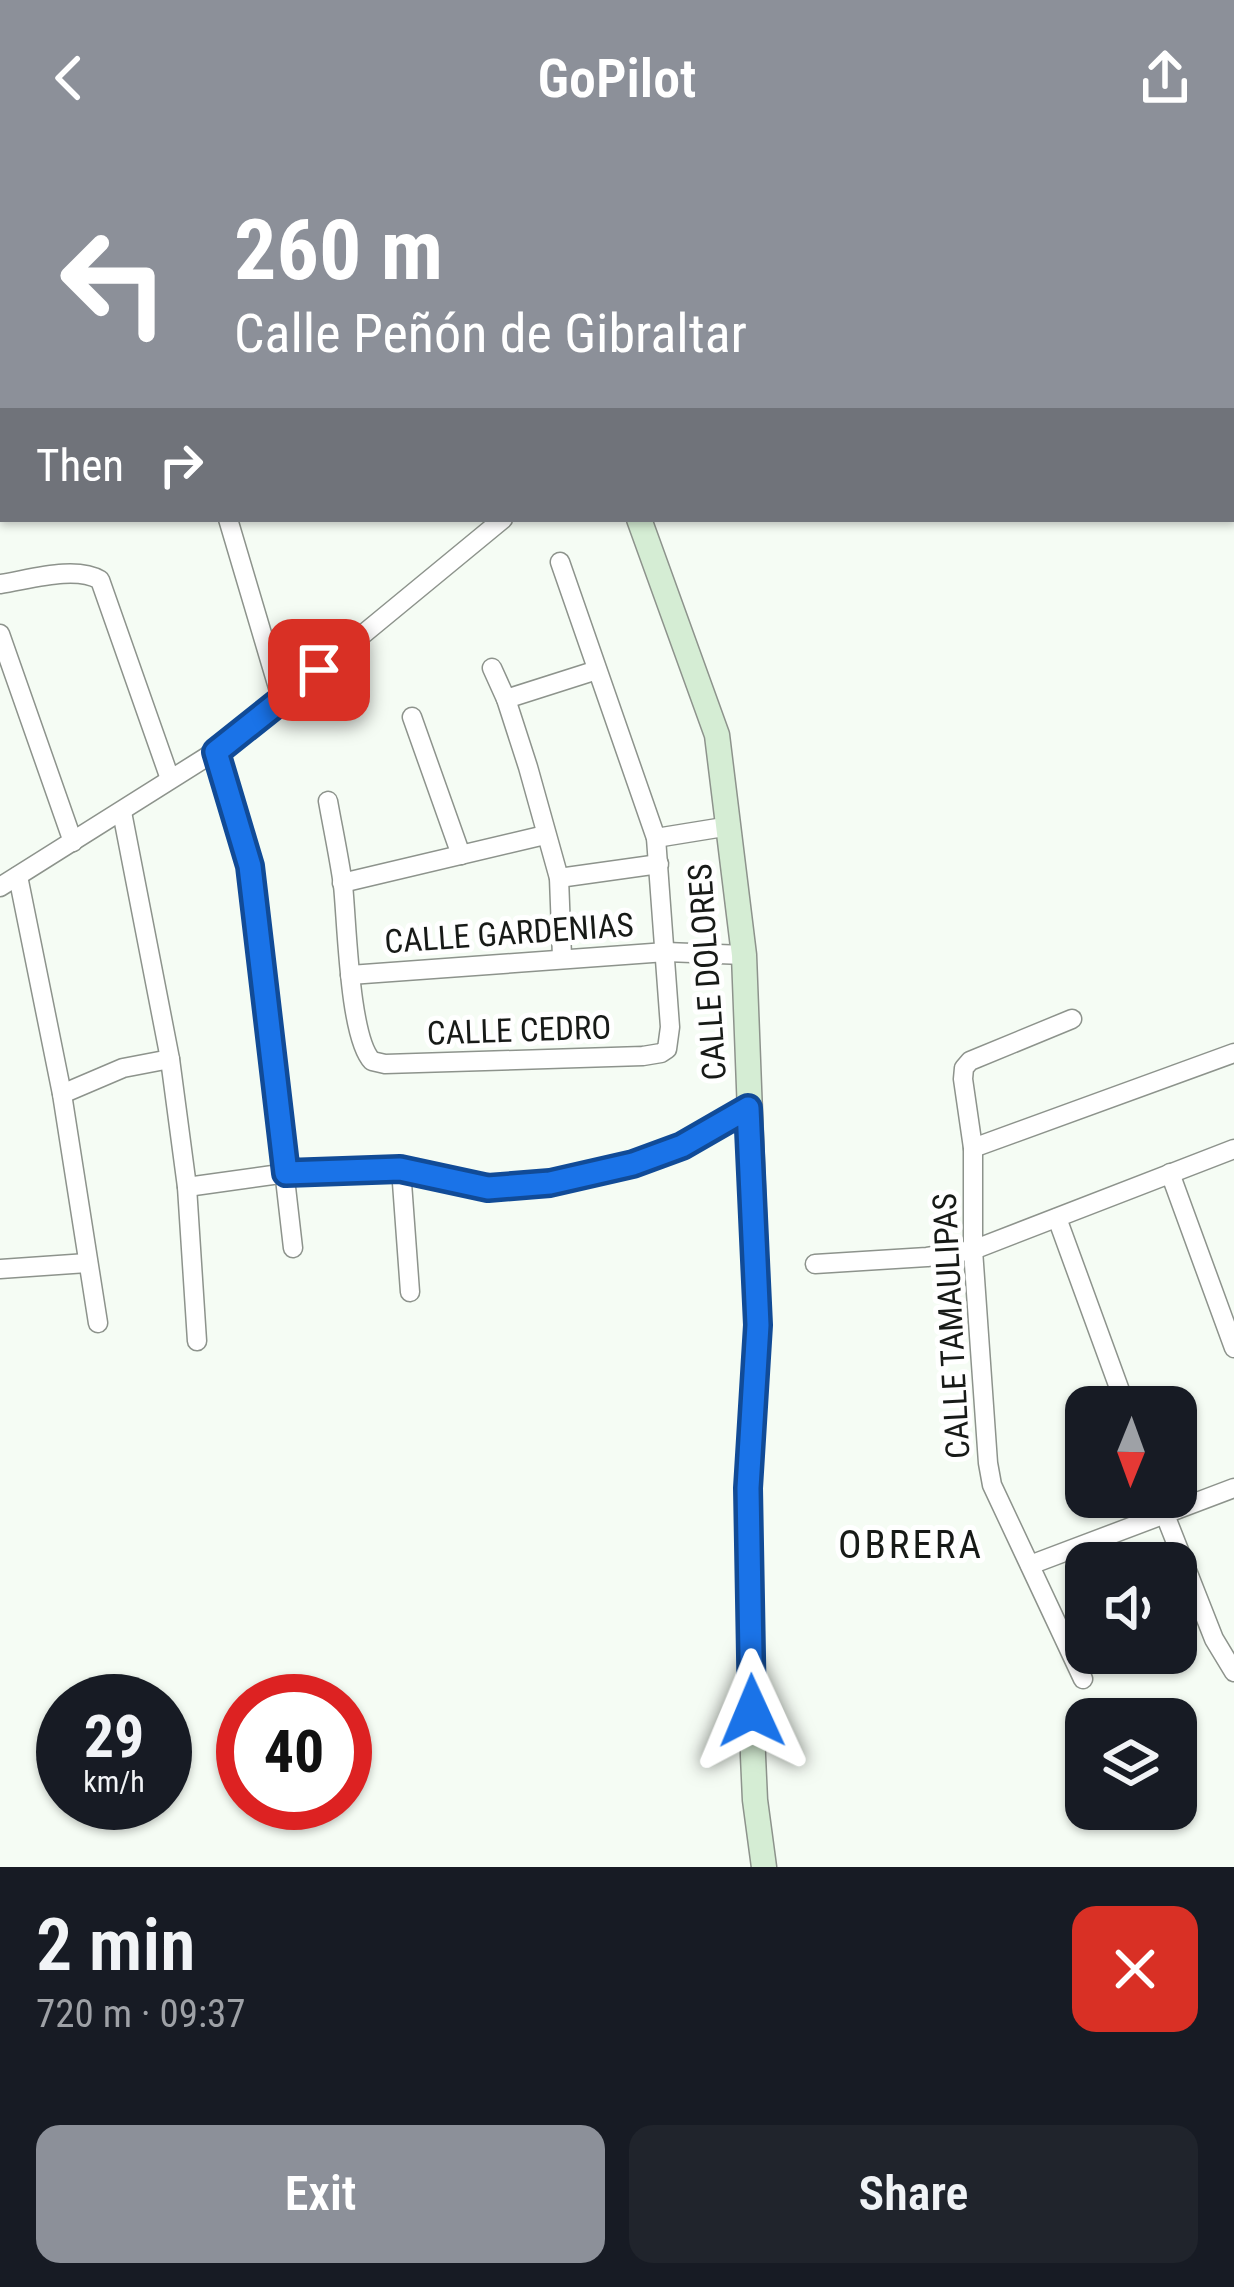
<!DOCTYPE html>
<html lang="en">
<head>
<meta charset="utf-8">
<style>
  body { margin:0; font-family:"Roboto Condensed",sans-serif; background:#20242c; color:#f1f3f6; height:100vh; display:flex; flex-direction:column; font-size:45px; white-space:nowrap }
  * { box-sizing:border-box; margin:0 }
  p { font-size:39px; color:#9ea1a6 }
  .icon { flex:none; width:66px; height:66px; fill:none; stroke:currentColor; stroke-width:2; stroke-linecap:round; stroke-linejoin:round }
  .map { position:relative; height:1711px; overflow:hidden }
  .drawer { display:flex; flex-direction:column; background:#171b24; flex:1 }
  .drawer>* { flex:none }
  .hud { position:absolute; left:0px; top:0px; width:1236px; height:366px; box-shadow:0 3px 9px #0004; background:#8c9099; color:#fff; overflow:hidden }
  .needle { width:78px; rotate:181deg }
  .controls { position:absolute; left:1065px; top:1230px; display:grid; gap:24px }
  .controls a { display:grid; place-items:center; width:132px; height:132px; border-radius:24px; background:#171b24; box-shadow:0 3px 9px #0004; font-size:60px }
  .speed { position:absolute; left:36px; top:1518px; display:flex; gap:24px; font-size:60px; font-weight:700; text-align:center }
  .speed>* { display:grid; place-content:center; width:156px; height:156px; border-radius:50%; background:#171b24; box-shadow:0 3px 9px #0004; line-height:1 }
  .speed small { font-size:30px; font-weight:400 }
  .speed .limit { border:18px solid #d22; background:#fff; color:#111 }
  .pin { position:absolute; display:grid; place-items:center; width:102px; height:102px; color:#fff; margin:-51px; border-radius:24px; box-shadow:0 6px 18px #0006 }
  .me { position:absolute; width:132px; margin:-66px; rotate:359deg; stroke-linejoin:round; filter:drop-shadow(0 0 9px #0008) }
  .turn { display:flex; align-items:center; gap:42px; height:252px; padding:0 36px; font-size:54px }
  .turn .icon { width:156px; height:156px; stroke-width:2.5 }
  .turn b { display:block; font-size:84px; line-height:102px }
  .then { display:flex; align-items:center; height:114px; padding:0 36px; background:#0003; gap:24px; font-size:45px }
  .round { display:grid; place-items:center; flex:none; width:126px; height:126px; border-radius:24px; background:#20242c }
  .headline { display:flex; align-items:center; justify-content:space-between; height:204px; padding:0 36px }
  h1 { font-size:72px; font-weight:600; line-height:90px }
  .button { display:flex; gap:24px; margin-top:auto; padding:24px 36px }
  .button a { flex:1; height:138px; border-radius:24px; background:#8c9099; color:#fff; font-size:48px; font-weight:600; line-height:138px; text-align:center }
  .button a+a { background:#20242c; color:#f1f3f6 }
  header { display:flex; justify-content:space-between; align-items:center; height:156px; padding:0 36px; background:#8c9099; color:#fff; font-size:54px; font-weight:600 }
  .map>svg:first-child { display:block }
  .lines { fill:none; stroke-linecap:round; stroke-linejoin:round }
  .street-casing { stroke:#8d938c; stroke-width:21 }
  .secondary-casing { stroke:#8d938c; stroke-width:27 }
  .street { stroke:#fff; stroke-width:18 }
  .secondary { stroke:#d5edd4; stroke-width:24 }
  .route-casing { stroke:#114b97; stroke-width:30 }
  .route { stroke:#1a73e8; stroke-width:21 }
  .labels { text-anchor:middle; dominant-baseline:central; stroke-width:10; stroke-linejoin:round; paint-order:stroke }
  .street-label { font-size:33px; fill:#171a17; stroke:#fff }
  .quarter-label { font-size:39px; letter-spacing:3px; fill:#171a17; stroke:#fff }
</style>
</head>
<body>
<header><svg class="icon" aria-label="back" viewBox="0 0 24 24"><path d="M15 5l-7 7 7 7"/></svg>GoPilot<svg class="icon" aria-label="share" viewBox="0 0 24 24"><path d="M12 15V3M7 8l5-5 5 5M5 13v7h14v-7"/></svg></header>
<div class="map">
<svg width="1234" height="1711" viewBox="0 0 1234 1711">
  <rect width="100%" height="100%" fill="#f5fcf4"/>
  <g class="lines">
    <g class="street-casing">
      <g id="street">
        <polyline points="69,0 71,3"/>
        <polyline points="238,0 240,3"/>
        <polyline points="945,0 951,3"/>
        <polyline points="758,3 761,0"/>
        <polyline points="0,127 3,133"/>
        <polyline points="1233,180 1234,178"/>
        <polyline points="0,296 3,295"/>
        <polyline points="228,363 282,545"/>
        <path d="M0,428C28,424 75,409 100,424L170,623"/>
        <polyline points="0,478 73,686"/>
        <polyline points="492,512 506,543 528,611 559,722 562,801"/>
        <polyline points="506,543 597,514"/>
        <polyline points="412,561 461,699"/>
        <polyline points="216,595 245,686 249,710 293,1092"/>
        <path d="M328,645C333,673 339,701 343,729C347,766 349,881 372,905L385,908L643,900L661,897L667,893L670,871L656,682L560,406"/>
        <polyline points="122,656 170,903 187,1031 197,1185"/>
        <polyline points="656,682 730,670"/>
        <polyline points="18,720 62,938 98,1167"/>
        <polyline points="559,722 659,708"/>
        <polyline points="342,727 545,679"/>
        <polyline points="0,731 216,595 282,545 503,363"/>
        <polyline points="350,819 666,796 744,799"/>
        <polyline points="1072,863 970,905 964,912 963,923 973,992 973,1094 988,1307 992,1329 1083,1523"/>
        <polyline points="62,938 123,912 170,903"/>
        <polyline points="973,992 1234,897"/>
        <polyline points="401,1013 410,1136"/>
        <polyline points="1170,1017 1234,1192"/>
        <polyline points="187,1031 287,1017 401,1013 488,1032 550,1027 633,1008 682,990 748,952"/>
        <polyline points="1057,1062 1126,1251"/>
        <polyline points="815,1108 927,1101 973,1094 1234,993"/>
        <polyline points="0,1113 87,1107"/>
        <polyline points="1158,1341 1214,1483 1234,1516"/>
        <polyline points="1030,1409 1234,1332"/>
      </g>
    </g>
    <g class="secondary-casing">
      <g id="secondary">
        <polyline points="376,0 378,3"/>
        <polyline points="665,3 666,0"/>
        <polyline points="684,3 685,0"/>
        <polyline points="1233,214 1234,214"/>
        <polyline points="1233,237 1234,238"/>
        <polyline points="639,363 717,579 744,799 758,1169 748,1332 753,1600 755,1644 764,1711"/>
      </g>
    </g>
    <use href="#street" class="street"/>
    <use href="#secondary" class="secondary"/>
  </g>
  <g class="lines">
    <g class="route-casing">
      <polyline id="route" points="319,514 216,596 250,710 286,1017 400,1013 488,1032 550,1027 633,1008 682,990 748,952 758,1169 748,1332 752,1555"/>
    </g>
    <use href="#route" class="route"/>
  </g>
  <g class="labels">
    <g class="street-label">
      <text transform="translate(509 777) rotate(-4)">CALLE GARDENIAS</text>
      <text transform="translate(707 816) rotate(-94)">CALLE DOLORES</text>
      <text transform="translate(519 874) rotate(-2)">CALLE CEDRO</text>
      <text transform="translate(951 1170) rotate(-93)">CALLE TAMAULIPAS</text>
    </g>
    <g class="quarter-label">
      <text x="911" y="1389">OBRERA</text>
    </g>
  </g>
</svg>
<div class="controls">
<a><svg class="needle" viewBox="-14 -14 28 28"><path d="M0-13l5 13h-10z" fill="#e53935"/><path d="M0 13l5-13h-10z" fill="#9ea1a6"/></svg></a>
<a><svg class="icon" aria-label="sound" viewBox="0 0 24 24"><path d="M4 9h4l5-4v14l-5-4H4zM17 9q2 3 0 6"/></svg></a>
<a><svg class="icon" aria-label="layers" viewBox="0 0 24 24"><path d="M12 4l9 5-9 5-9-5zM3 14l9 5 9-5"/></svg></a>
</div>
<div class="speed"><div>29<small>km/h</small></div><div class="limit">40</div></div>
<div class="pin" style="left:319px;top:514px;background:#d93025"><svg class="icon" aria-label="arrive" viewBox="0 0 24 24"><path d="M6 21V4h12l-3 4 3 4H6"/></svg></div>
<svg class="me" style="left:752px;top:1555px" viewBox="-20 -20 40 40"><path d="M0-17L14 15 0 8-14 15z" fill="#1a73e8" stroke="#fff" stroke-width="4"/></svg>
<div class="hud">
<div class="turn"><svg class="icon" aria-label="left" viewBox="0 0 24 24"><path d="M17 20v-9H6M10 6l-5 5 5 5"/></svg><div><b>260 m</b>Calle Peñón de Gibraltar</div></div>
<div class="then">Then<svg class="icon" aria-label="right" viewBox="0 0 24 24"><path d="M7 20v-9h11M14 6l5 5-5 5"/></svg></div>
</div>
</div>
<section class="drawer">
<div class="headline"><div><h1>2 min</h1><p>720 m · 09:37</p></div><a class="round" style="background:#d93025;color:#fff"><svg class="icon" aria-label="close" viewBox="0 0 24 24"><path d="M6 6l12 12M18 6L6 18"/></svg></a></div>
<div class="button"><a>Exit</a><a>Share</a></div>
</section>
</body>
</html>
